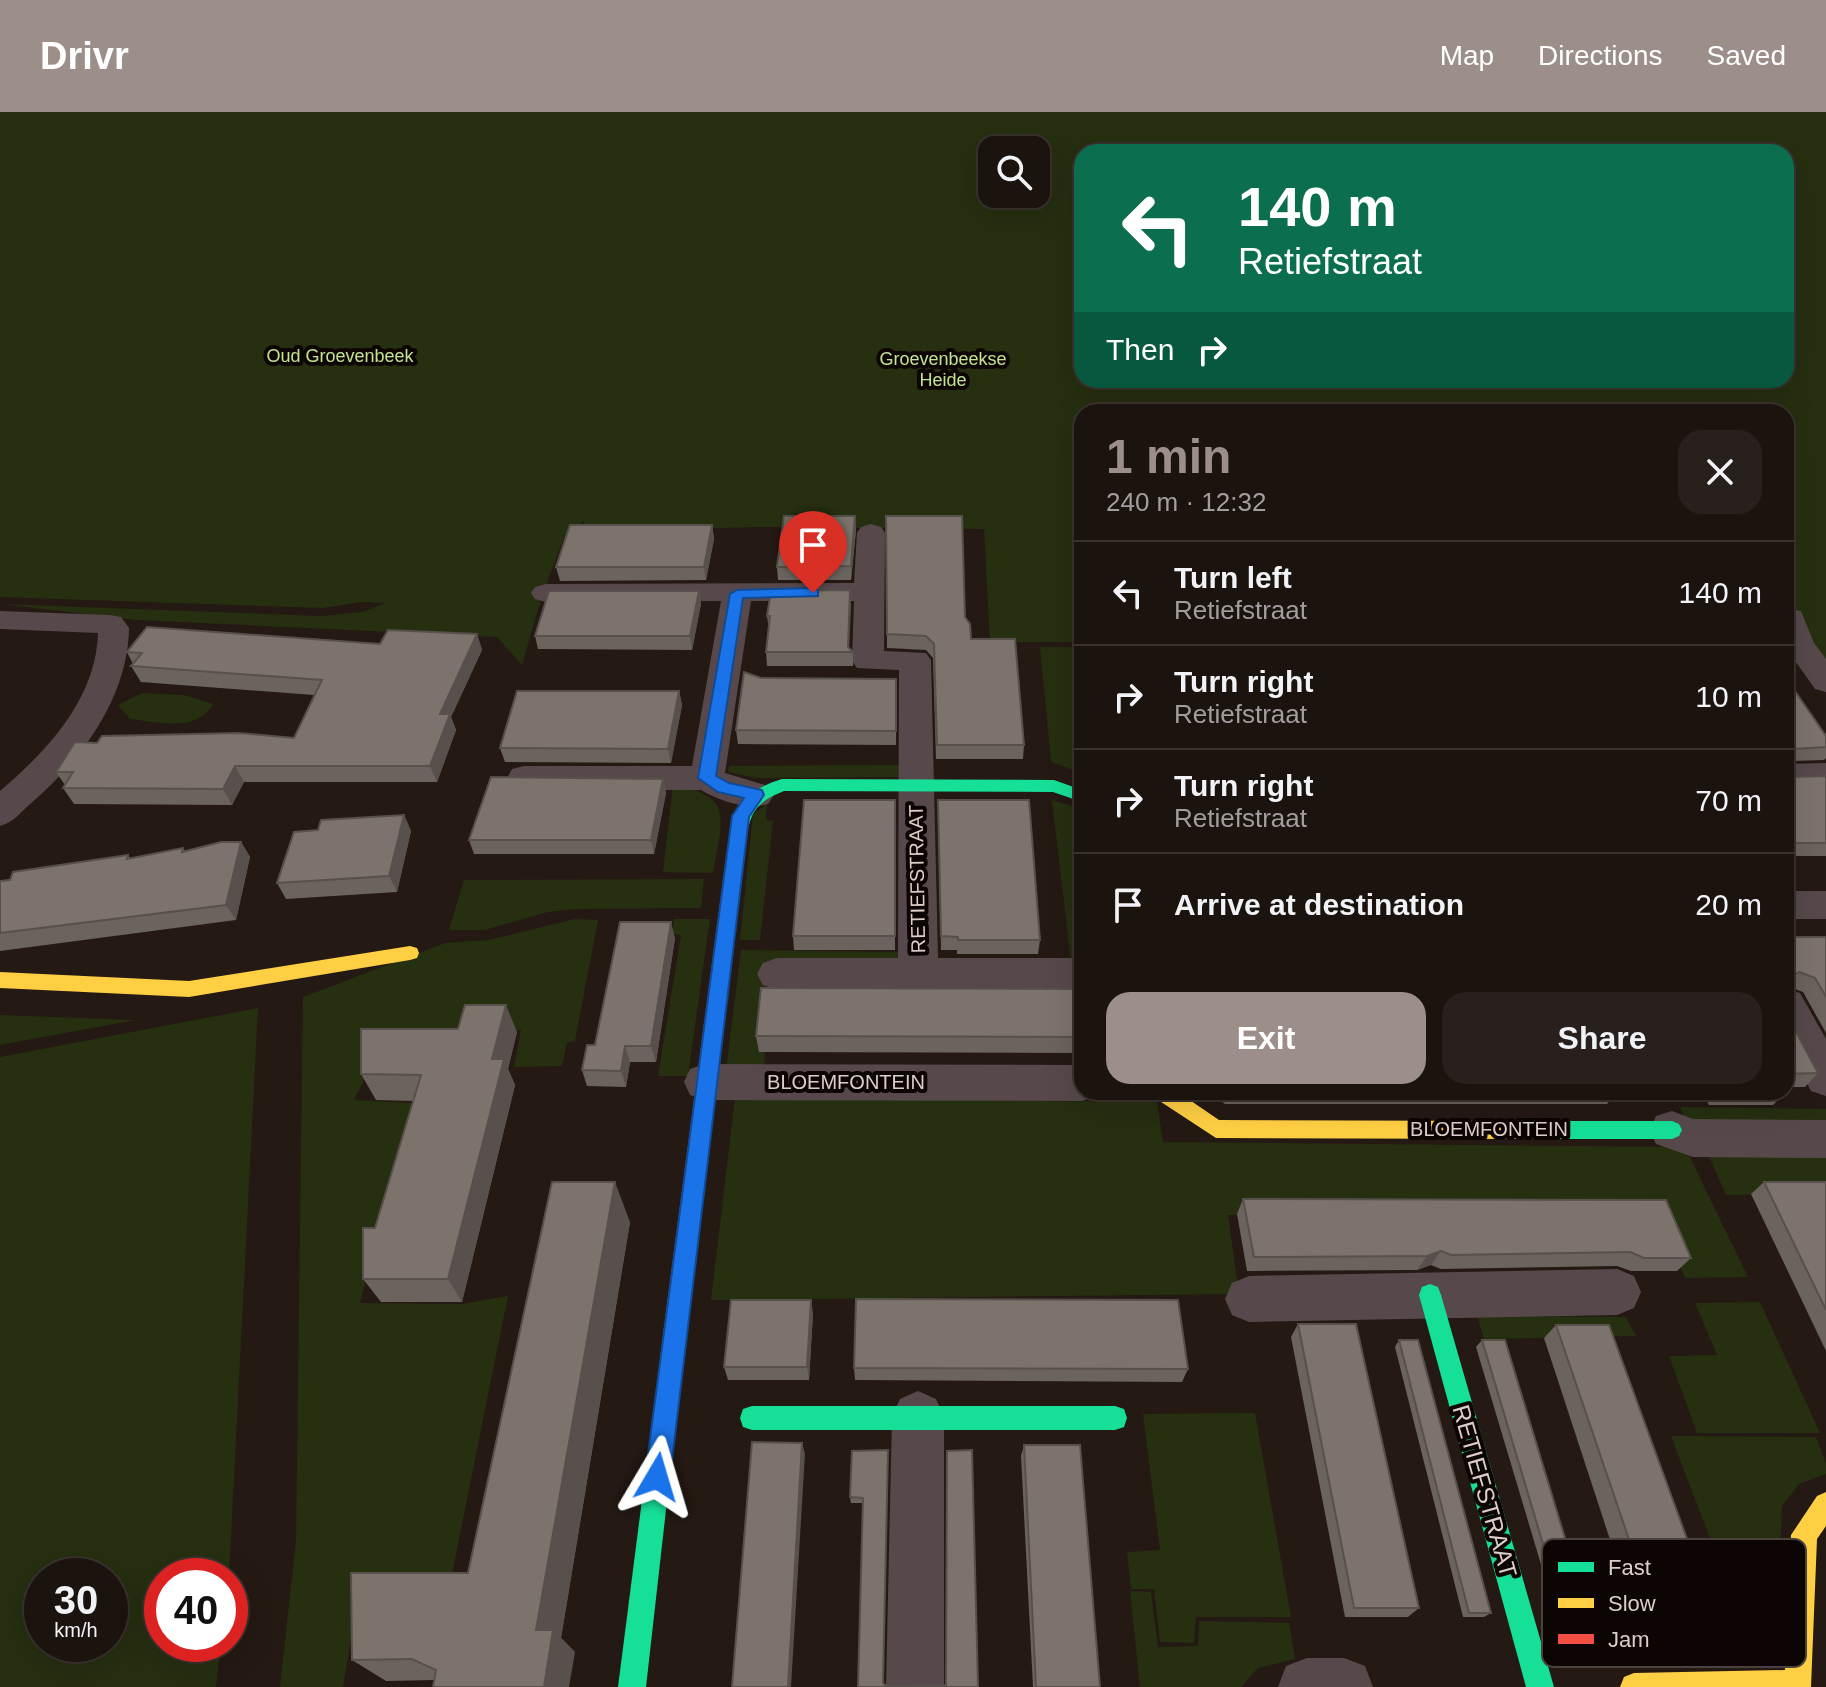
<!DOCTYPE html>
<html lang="en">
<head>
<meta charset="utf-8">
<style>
  body { margin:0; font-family:Helvetica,sans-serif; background:#28201c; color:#f1f3f6; height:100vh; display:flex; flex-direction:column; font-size:30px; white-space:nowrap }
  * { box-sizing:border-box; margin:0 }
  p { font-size:26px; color:#a09e9e }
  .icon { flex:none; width:44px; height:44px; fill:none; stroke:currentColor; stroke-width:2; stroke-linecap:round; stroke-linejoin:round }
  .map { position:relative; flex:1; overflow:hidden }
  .side { position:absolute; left:1074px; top:292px; width:720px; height:696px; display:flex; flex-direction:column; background:#1b130e; border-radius:24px; box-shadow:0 8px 32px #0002,0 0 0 2px #39322e }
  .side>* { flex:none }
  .hud { position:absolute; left:1074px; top:32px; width:720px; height:244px; border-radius:24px; box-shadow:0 8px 32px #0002,0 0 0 2px #39322e; background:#0b6e4f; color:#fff; overflow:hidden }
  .buttons { position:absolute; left:978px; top:24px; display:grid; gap:16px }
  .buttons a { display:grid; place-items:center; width:72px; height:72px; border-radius:16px; background:#1b130e; box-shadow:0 8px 32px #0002,0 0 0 2px #39322e; font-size:40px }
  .speed { position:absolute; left:24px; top:1446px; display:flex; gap:16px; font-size:40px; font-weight:700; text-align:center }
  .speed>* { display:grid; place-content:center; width:104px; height:104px; border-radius:50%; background:#1b130e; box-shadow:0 8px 32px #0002,0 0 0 2px #39322e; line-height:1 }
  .speed small { font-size:20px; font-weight:400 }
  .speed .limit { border:12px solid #d22; background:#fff; color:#111 }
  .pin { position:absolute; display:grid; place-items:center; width:68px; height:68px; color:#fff; margin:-82px -34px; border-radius:50% 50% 50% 0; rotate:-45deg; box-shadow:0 0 8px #0007 }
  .pin .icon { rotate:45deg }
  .me { position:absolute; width:88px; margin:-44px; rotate:7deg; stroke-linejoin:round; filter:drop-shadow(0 0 6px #0008) }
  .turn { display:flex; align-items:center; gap:28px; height:168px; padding:0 32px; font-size:36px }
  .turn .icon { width:104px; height:104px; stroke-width:2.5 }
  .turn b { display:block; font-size:56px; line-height:68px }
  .then { display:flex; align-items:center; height:76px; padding:0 32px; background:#0003; gap:16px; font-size:30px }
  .round { display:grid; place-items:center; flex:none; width:84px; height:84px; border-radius:24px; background:#28201c }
  .headline { display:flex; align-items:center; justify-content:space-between; height:136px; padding:0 32px }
  h1 { font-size:48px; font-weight:600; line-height:60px; color:#9c8f89 }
  .cta { display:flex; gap:16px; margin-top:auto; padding:16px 32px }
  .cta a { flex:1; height:92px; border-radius:24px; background:#9c8f89; color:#fff; font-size:32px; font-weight:600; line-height:92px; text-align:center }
  .cta a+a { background:#28201c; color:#f1f3f6 }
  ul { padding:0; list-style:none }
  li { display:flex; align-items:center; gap:24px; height:104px; padding:0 32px; border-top:2px solid #39322e }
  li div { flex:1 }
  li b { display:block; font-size:30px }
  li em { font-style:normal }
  header { display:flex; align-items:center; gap:48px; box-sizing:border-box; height:112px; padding:0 40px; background:#9c8f89; color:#fff }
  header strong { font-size:38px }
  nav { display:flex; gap:44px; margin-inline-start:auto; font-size:28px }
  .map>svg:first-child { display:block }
  .green { fill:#262f10; fill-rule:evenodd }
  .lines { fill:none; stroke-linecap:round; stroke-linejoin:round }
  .street { fill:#57494b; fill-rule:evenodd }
  .fast { fill:#16e098; fill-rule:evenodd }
  .slow { fill:#ffcf43; fill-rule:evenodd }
  .jam { fill:#f24e42; fill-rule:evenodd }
  .wall { fill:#6b635d }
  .shaded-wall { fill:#57504c }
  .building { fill:#7c736c; stroke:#57504c; stroke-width:2 }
  .route { fill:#1a73e8; stroke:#114b97; stroke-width:2 }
  .labels { text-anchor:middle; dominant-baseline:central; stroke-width:8; stroke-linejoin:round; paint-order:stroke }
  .far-park-label { font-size:18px; fill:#c2e38f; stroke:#0c0503 }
  .street-label { font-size:20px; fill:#ddcec8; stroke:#0c0503 }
  .near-street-label { font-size:24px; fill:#ddcec8; stroke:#0c0503 }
  .key { fill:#0c0503; stroke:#4b413e; stroke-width:2 }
  .key-label { font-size:22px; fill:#ddcec8 }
</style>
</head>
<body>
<header>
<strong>Drivr</strong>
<nav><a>Map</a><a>Directions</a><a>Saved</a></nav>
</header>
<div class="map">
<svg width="1826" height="1575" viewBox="0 0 1826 1575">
  <rect width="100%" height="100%" fill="#241913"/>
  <g class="green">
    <path d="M0,0H1826V557L1786,501V300H1082V530H990L984,417L768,415L581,419L585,408L565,423L542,484L522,553L497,525L137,508L0,492L321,504L363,500L386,491L361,490L323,496L0,485ZM992,38H1036V82H992ZM1082,40H1786V268H1082Z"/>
    <polygon points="1040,535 1082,535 1082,661 1051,650"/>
    <path d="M142,581L184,583L213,592C198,621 157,610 130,607L118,593Z"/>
    <polygon points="903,653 903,665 755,666 728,660 729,654"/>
    <path d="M673,674C737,682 721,712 713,761L663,760Z"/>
    <polygon points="1052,688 1082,697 1082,868 1073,867"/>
    <polygon points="767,692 766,708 773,709 760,828 740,828 753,702"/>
    <polygon points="704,767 701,796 578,797 548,800 485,818 449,818 464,768"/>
    <polygon points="575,807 598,808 575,929 567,931 562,954 514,955 521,918 388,919 354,988 412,991 360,1191 462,1192 508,1184 449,1477 359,1481 343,1575 280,1575 296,1429 303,885 445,831 488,828"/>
    <polygon points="674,807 710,807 688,964 658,964 681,823 672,822"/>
    <polygon points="741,838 903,840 903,850 770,855 764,958 726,958"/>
    <path d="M258,896L229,1464H162V1532H221L216,1575H0V945ZM42,1464H110V1532H42Z"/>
    <polygon points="0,903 136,908 0,933"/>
    <polygon points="735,986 1157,990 1163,1030 1685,1035 1748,1165 1685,1166 1658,1104 1228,1103 1239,1182 711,1188"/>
    <polygon points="1680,995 1826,997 1826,1020 1689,1016"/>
    <polygon points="1704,1033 1826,1033 1826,1082 1726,1083"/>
    <polygon points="1760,1190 1820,1321 1697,1321 1669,1244 1717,1243 1695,1191"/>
    <polygon points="1477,1204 1626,1205 1636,1224 1484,1227"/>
    <polygon points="1255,1301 1291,1505 1196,1505 1194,1531 1160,1530 1154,1477 1131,1477 1127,1440 1160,1438 1143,1302"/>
    <polygon points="1671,1324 1816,1325 1826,1351 1826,1362 1799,1372 1782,1394 1776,1537 1753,1539"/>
    <polygon points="1130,1479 1151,1480 1158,1535 1198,1534 1199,1509 1289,1511 1295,1547 1258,1556 1241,1575 1140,1575"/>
  </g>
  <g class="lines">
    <g class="street">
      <path d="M871,412L881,415L885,421L884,539L926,541L931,548L938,846H1071L1082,850V874L1071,878H777L763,873L757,862L763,851L777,846H898L899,558L857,556L852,549L854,489H751L725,661L768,674L774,683L768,692C747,698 719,689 701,678H524L512,675L507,666L512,657L524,654H692L721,489L546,490L535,487L531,481L535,475L546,472L854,471L857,421L861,415Z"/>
      <polygon points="1790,497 1801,499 1814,531 1826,547 1826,580 1815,577 1786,536 1786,498"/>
      <path d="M0,499L110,503L121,505L129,516C128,586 81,649 29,693C19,702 14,710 0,714V679C48,638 96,587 98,521L0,517Z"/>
      <polygon points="1826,651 1826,675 1786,676 1786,652"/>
      <rect x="1786" y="779" width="40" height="28"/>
      <polygon points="1786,877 1800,881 1826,927 1826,984 1811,979 1786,932"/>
      <polygon points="705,952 1082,953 1082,980 1099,980 1097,984 1082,989 705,988 690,983 684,970 690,957"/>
      <polygon points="1672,999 1693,1007 1826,1008 1826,1046 1693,1045 1656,1032 1650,1018 1656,1004"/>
      <polygon points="1617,1157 1634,1164 1641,1180 1634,1196 1617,1203 1249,1210 1232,1203 1225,1187 1232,1171 1249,1164"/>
      <polygon points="918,1279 936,1287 944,1305 944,1575 886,1575 892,1305 900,1287"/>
      <polygon points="1307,1546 1344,1546 1365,1554 1373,1575 1278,1575 1286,1554"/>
    </g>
    <g class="fast">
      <path d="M782,667L1054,668L1082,678V690L1053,680L784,679C751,692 749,705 745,738L736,744L730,742C727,734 729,726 731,718C736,689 755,675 782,667Z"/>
      <polygon points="1557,1009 1672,1009 1679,1012 1682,1018 1679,1024 1672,1027 1557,1027 1550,1024 1547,1018 1550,1012"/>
      <polygon points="1430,1172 1438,1175 1441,1183 1554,1575 1526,1575 1419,1183 1422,1175"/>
      <polygon points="679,1174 687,1177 690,1185 646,1575 618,1575 668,1185 671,1177"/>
      <polygon points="752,1294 1115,1294 1124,1297 1127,1306 1124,1315 1115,1318 752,1318 743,1315 740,1306 743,1297"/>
    </g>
    <g class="slow">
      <polygon points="410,834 417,836 419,841 417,846 410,848 189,885 0,876 0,860 189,869"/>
      <polygon points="1152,980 1178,980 1219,1008 1557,1009 1564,1012 1567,1018 1564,1024 1557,1027 1216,1026 1155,986"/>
      <polygon points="1826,1380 1826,1414 1817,1427 1811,1575 1620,1575 1624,1565 1634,1561 1785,1558 1791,1423 1817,1384"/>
    </g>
    <polygon class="jam" points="736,732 745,738 690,1185 687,1193 679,1196 671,1193 668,1185 727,738"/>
  </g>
  <g class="wall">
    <polygon points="855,404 856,418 851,468 778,468 777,455"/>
    <polygon points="886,404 965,505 971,527 1024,633 1023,647 936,647 933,546 926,538 887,536"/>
    <polygon points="712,413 714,427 706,468 560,469 556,455"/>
    <polygon points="850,478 849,536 853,540 853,554 767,554 766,540 769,519 767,504"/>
    <polygon points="699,479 701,492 692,538 538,537 535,524"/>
    <polygon points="477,522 482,538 451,605 456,618 437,670 244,670 232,693 74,692 63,676 65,673 56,660 97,631 294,626 314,583 141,570 131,554 133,552 127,540 380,532"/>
    <polygon points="761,566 896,567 896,633 738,632 736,618"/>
    <polygon points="1786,566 1826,624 1826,646 1824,648 1793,649 1793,665 1826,664 1826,744 1786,744"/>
    <polygon points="679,579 682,593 671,651 505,650 500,636"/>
    <polygon points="663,667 666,681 654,742 474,742 469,728"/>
    <polygon points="895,688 895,838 794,838 793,824"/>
    <polygon points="938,688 1040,828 1038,842 957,842 957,838 941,838"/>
    <polygon points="404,703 411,719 397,780 286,787 277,771 318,718"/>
    <polygon points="241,730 250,745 236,808 0,839 0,769 128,743 130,746 183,736 185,739"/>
    <polygon points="1786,825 1826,825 1826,921 1803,880 1795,877 1795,918 1818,961 1805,975 1786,975"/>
    <polygon points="675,826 656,950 630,950 626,975 587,974 582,958 595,933"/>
    <polygon points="1082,877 1082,941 759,940 756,924"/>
    <polygon points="517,920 508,957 515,973 462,1190 381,1190 363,1167 375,1116 414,989 376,988 361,962"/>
    <polygon points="1216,980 1617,980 1607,992 1225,992 1217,986"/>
    <polygon points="1702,980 1786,980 1773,993 1709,993"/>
    <polygon points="1764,1070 1826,1070 1826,1239 1751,1082"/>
    <polygon points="1243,1087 1691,1146 1677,1159 1631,1159 1617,1154 1441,1157 1431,1153 1417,1158 1247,1159 1237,1102"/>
    <polygon points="630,1110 561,1526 575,1540 434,1568 386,1569 352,1548 468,1461"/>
    <polygon points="813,1201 809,1268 728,1268 724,1255"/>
    <polygon points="1298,1212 1419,1496 1408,1505 1345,1505 1291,1225"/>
    <polygon points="1556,1213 1713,1498 1696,1507 1636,1507 1544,1226"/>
    <polygon points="1399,1228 1491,1501 1484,1505 1463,1505 1395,1235"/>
    <polygon points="1482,1228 1588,1502 1580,1506 1557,1506 1476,1235"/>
    <polygon points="854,1256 1188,1257 1182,1270 855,1268"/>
    <polygon points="1024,1333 1100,1575 1033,1575 1021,1344"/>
    <polygon points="888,1338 883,1572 886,1574 858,1575 863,1391 851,1391 850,1385"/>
  </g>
  <g class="shaded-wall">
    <polygon points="855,404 856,418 851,468 851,454"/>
    <polygon points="712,413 714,427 706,468 704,455"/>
    <polygon points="850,478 851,492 849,540"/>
    <polygon points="699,479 701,492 692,538 690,524"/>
    <polygon points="477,522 482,538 451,605 456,618 437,670 430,654 440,602"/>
    <polygon points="679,579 682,593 671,651 668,637"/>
    <polygon points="235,654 244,670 232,693 223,677"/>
    <polygon points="663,667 666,681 654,742 651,728"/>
    <polygon points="404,703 411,719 397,780 389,764"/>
    <polygon points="241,730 250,745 236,808 226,793"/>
    <polygon points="671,810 675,826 656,950 651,934"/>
    <polygon points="506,893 517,920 508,957 515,973 462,1190 448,1167 492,947"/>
    <polygon points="625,934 630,950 626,975 621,959"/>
    <polygon points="615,1070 630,1110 561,1526 575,1540 569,1575 544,1575 536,1518"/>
    <polygon points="1441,1139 1431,1153 1417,1158 1427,1144"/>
    <polygon points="811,1188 813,1201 809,1268 807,1255"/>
    <polygon points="802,1331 805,1342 791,1575 788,1575"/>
  </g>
  <g class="building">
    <polygon points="784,404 855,404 851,454 777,455"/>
    <polygon points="886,404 962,404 965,505 970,512 971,527 1015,527 1024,633 937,633 934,532 926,524 887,522"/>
    <polygon points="570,413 712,413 704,455 556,455"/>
    <polygon points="850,478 848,535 853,540 766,540 770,504 767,504 771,479"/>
    <polygon points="549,479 699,479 690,524 535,524"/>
    <polygon points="147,515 380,532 388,518 477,522 440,602 450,602 430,654 235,654 223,677 63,676 73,660 56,660 75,630 97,631 102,624 239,621 294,626 322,568 131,554 142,541 127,540"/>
    <polygon points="744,560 761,566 896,567 896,619 736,618"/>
    <polygon points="1786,566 1826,624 1826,635 1793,637 1793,665 1826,664 1826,731 1786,731"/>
    <polygon points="517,579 679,579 668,637 500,636"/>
    <polygon points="491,665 663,667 651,728 469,728"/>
    <polygon points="804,688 895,688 895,824 793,824"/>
    <polygon points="938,688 1029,688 1040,828 958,828 958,825 941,824"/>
    <polygon points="404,703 389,764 277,771 294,720 318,718 321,708"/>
    <polygon points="221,730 241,730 226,793 0,821 0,769 10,768 13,760 128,743 127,747 183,736 182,740"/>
    <polygon points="620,810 671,810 651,934 625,934 621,959 582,958 587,933 595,933"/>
    <polygon points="1786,825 1826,825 1826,885 1815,866 1799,860 1795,863 1795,918 1818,961 1786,962"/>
    <polygon points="761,876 1082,877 1082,925 756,924"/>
    <polygon points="465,893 506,893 492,947 504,947 448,1167 363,1167 363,1116 375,1116 421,963 361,962 361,917 458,917"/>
    <polygon points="552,1070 615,1070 536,1518 553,1518 544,1575 433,1575 436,1558 412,1547 352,1548 351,1461 468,1461"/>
    <polygon points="1764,1070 1826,1070 1826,1198"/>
    <polygon points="1243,1087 1666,1088 1691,1146 1644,1146 1630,1140 1451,1143 1441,1139 1427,1144 1254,1145"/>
    <polygon points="856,1187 1178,1188 1188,1257 854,1256"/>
    <polygon points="731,1188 811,1188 807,1255 724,1255"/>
    <polygon points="1298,1212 1356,1212 1419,1496 1354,1496"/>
    <polygon points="1556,1213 1609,1213 1713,1498 1653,1498"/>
    <polygon points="1399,1228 1418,1228 1491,1501 1469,1501"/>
    <polygon points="1482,1228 1505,1228 1588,1502 1564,1502"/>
    <polygon points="752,1330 802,1331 788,1575 732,1575"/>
    <polygon points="1024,1333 1080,1333 1100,1575 1036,1575"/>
    <polygon points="888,1338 883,1571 886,1574 946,1573 947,1339 972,1338 978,1575 858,1575 863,1386 850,1385 852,1339"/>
  </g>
  <polygon class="route" points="813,476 818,478 818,484 743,486 716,664 729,671 762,678 764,683 749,705 670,1365 666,1374 657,1378 648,1374 645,1365 732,704 744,686 718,680 698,666 730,482 737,478"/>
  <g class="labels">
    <g class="far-park-label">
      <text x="340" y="244">Oud Groevenbeek</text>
      <text x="943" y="247">Groevenbeekse<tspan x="943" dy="21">Heide</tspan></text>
    </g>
    <g class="street-label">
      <text transform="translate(917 767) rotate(-91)">RETIEFSTRAAT</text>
      <text x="846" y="970">BLOEMFONTEIN</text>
      <text x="1489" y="1017">BLOEMFONTEIN</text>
    </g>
    <g class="near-street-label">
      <text transform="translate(1485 1379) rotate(74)">RETIEFSTRAAT</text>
    </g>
  </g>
  <rect x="1542" y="1427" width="264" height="128" rx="12" class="key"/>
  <rect x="1558" y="1450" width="36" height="10" fill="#16e098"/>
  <rect x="1558" y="1486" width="36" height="10" fill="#ffcf43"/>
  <rect x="1558" y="1522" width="36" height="10" fill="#f24e42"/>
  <g class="key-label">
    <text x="1608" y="1463">Fast</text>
    <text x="1608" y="1499">Slow</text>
    <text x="1608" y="1535">Jam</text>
  </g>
</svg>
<div class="buttons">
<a><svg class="icon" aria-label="search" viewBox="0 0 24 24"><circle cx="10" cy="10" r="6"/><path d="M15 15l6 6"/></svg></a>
</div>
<div class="speed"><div>30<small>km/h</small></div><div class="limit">40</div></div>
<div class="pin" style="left:813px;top:481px;background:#d93025"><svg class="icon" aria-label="arrive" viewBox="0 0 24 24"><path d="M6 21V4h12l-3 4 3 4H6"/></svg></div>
<svg class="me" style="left:657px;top:1365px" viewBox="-20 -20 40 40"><path d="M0-17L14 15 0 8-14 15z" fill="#1a73e8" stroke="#fff" stroke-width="4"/></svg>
<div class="hud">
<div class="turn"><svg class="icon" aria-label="left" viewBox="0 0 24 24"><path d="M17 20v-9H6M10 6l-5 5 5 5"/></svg><div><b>140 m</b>Retiefstraat</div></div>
<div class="then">Then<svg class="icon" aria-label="right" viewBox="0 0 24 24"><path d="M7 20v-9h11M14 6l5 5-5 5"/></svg></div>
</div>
<section class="side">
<div class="headline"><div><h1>1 min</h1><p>240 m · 12:32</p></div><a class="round"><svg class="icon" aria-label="close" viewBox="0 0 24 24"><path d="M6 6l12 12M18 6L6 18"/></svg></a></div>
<ul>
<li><svg class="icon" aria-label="left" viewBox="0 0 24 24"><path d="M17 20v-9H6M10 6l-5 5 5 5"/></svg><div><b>Turn left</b><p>Retiefstraat</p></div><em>140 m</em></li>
<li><svg class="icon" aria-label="right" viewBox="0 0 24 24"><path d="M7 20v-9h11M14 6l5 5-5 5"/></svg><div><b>Turn right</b><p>Retiefstraat</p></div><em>10 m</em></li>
<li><svg class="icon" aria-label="right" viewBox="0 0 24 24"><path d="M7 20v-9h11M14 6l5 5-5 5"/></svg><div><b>Turn right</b><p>Retiefstraat</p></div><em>70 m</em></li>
<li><svg class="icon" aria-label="arrive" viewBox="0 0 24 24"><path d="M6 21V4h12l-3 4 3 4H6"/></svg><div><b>Arrive at destination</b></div><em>20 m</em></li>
</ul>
<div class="cta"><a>Exit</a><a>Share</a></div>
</section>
</div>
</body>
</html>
